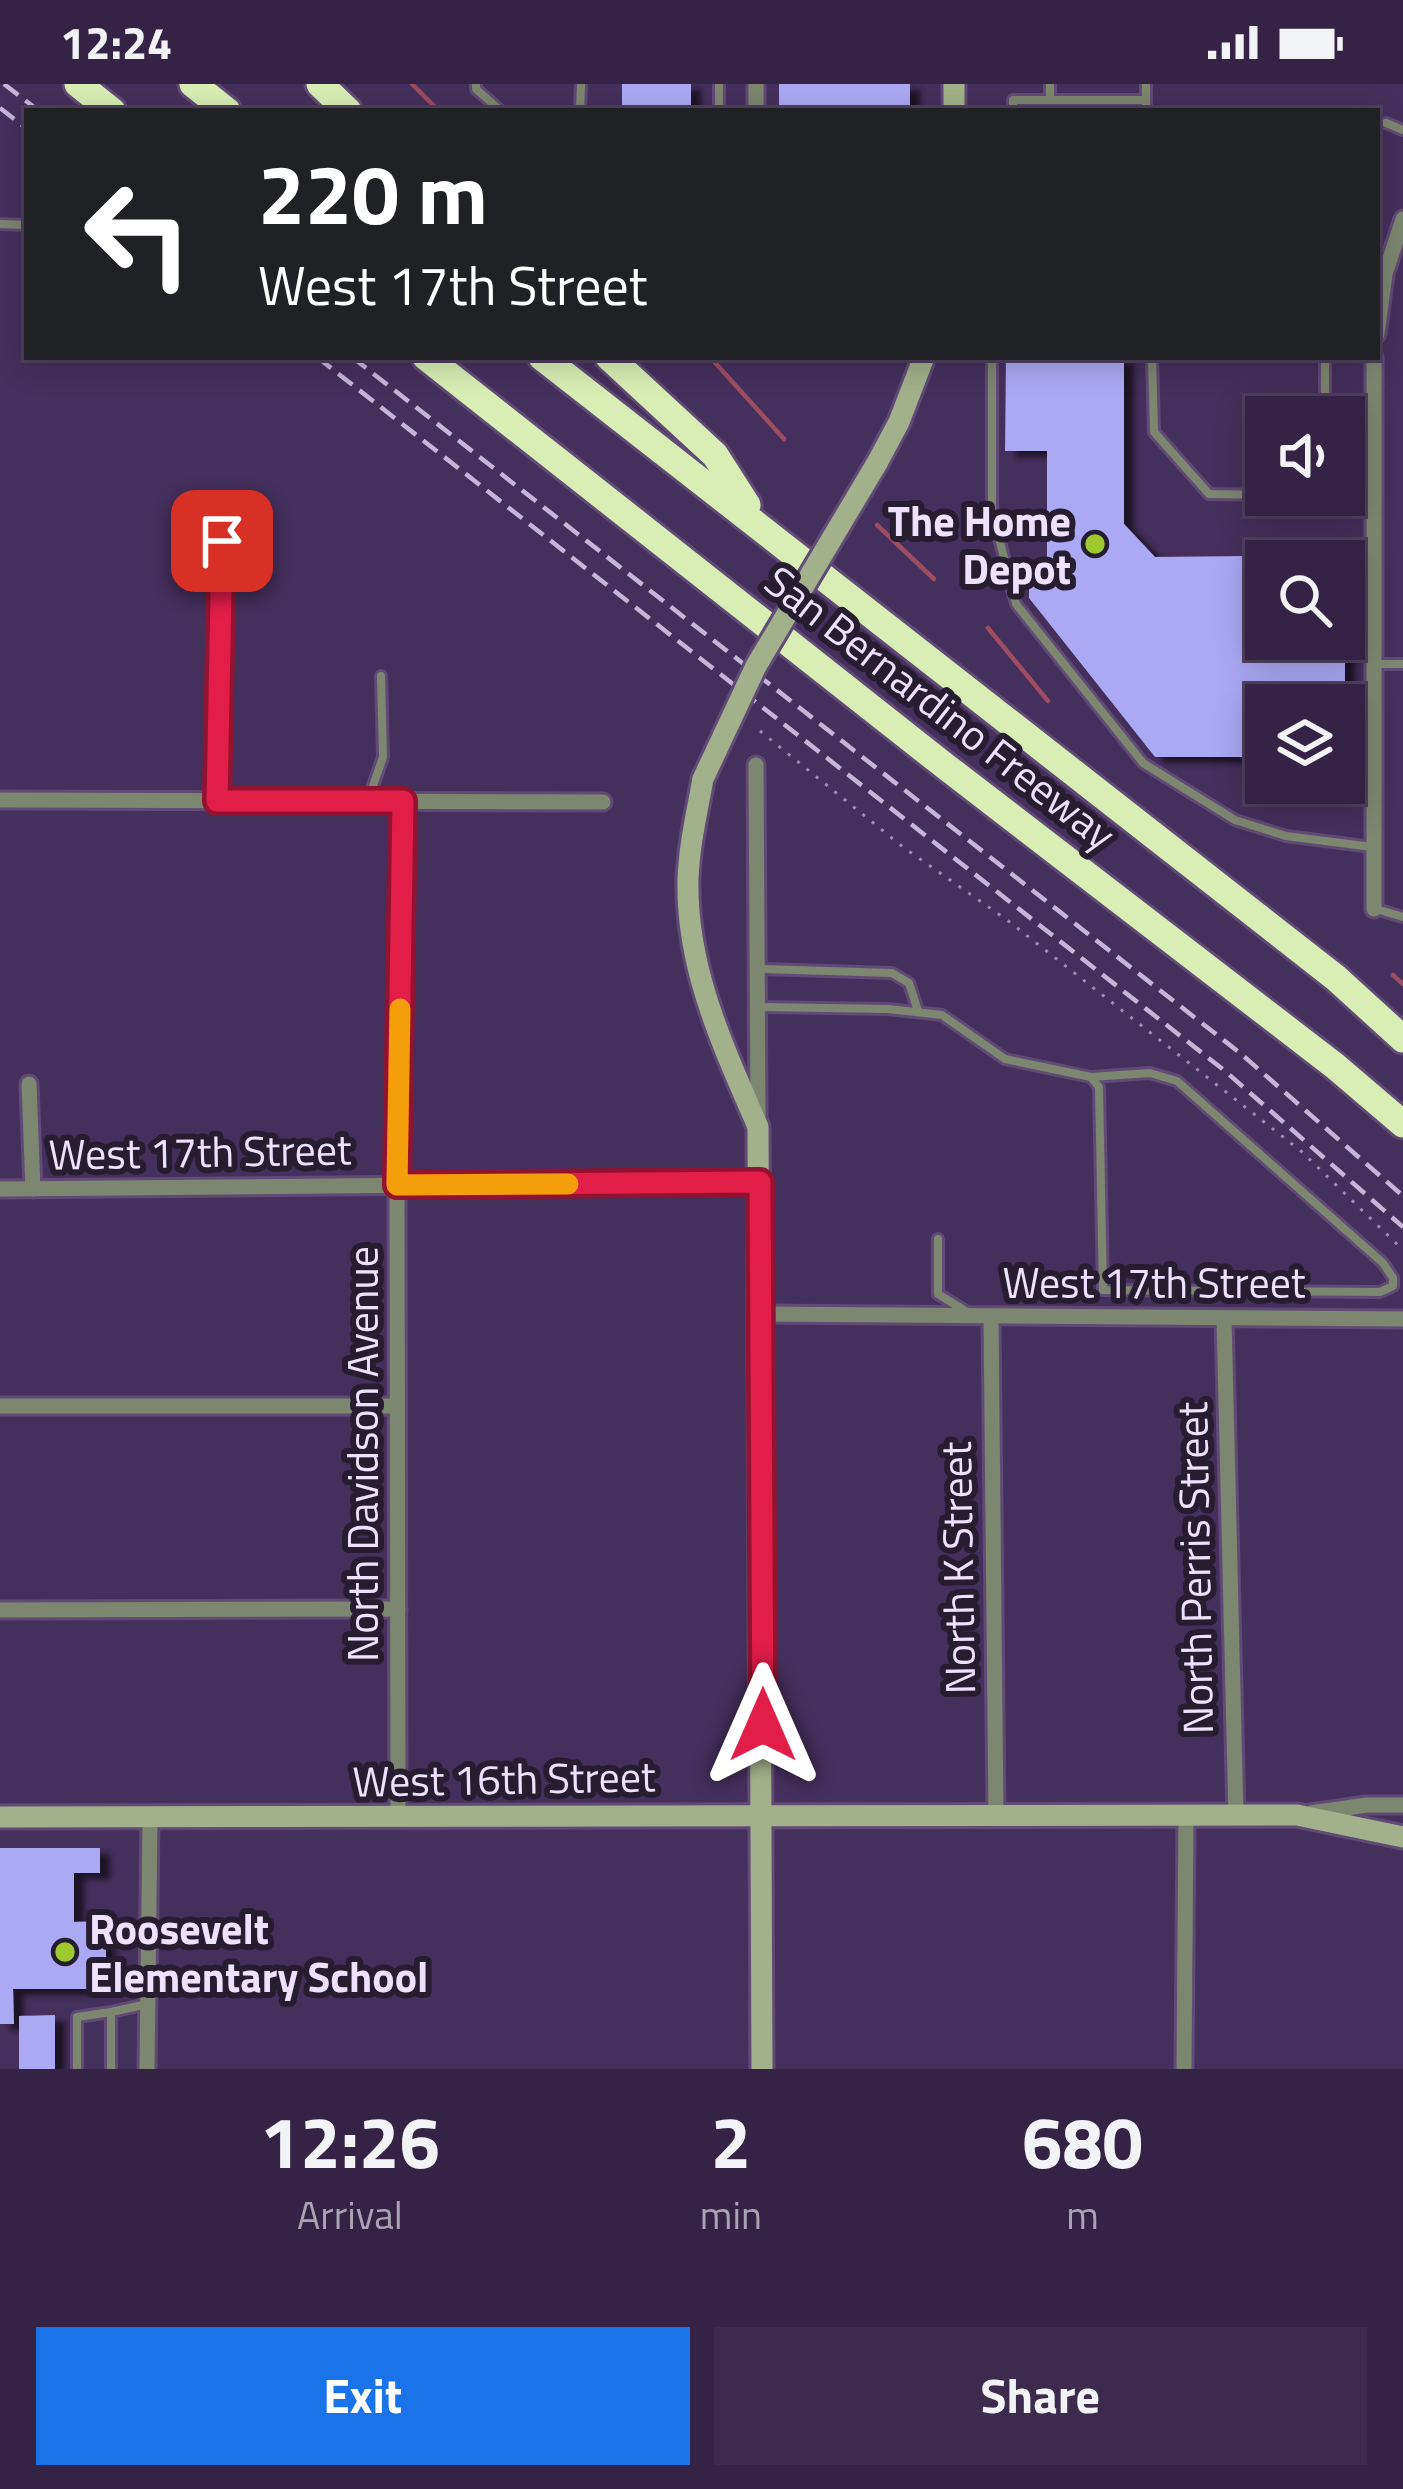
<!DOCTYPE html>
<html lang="en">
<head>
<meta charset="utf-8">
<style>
  body { margin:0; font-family:"Titillium Web",sans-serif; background:#3c2b4c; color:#f1f3f6; height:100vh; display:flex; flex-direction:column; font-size:45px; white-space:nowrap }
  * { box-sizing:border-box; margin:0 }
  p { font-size:39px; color:#a9a4b3 }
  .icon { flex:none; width:66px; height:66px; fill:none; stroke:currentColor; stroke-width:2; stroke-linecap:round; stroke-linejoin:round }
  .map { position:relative; height:1985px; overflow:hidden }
  .drawer { display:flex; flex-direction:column; background:#342345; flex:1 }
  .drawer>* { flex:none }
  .banner { position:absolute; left:24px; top:24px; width:1356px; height:252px; border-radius:0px; box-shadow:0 6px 30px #0003,0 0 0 3px #4e405e; background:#202124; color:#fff; overflow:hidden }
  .fabs { position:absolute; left:1245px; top:312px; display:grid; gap:24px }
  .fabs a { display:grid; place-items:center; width:120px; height:120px; border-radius:0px; background:#342345; box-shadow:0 6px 30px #0003,0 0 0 3px #4e405e; font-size:60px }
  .pin { position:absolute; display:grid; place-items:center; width:102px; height:102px; color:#fff; margin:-51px; border-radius:24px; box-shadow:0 6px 18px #0006 }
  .me { position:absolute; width:132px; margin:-66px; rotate:0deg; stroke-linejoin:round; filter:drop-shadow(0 0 9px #0008) }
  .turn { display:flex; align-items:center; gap:42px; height:252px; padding:0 36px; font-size:54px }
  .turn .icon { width:156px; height:156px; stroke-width:2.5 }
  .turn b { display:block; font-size:84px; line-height:102px }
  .eta { display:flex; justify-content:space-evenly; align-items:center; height:204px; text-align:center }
  .eta b { font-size:72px; font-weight:700; line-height:84px }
  .button { display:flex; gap:24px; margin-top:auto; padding:24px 36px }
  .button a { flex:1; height:138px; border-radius:0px; background:#1a73e8; color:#fff; font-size:48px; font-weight:700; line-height:138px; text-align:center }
  .button a+a { background:#3c2b4c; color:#f1f3f6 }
  .status { display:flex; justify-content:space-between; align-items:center; height:84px; padding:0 60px; background:#342345; direction:ltr }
  .status svg { height:33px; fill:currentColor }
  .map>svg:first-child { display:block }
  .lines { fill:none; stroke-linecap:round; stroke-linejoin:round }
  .stream { stroke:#9d4d62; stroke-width:4.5 }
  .building { fill:#aba8f4; filter:url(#shadow) }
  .lane-casing { stroke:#604b76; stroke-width:14 }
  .street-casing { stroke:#604b76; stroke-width:21 }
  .secondary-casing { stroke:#604b76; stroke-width:27 }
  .highway-casing { stroke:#604b76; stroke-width:33 }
  .path { stroke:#9e8db2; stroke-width:3; stroke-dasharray:3 9; stroke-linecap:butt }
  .lane { stroke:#7d866f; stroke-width:8 }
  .street { stroke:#7d866f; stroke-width:15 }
  .secondary { stroke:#a2b08b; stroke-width:21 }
  .highway { stroke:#d8eeb4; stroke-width:27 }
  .rail { stroke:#c4b6d7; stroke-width:4.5; stroke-dasharray:18 9; stroke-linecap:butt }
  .secondary-bridge-casing { stroke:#604b76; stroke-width:27; stroke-linecap:butt }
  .secondary-bridge { stroke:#a2b08b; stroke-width:21 }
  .route-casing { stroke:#92132f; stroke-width:30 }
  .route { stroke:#e11d48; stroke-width:21 }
  .slow { stroke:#f59e0b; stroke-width:21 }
  .poi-dot { fill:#9eca2f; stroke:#261d31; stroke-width:4.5 }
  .labels { text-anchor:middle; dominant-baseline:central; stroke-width:12; stroke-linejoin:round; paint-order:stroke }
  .poi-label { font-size:42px; font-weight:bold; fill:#ede1fe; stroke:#261d31; text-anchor:end }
  .street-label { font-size:42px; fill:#ede1fe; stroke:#261d31 }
</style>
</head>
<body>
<div class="status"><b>12:24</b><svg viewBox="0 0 49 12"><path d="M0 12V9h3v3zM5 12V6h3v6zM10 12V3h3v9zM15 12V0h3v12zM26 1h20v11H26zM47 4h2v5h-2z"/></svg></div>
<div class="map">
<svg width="1403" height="1985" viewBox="0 0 1403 1985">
  <defs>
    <filter id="shadow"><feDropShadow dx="10" dy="6" stdDeviation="3" flood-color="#0009"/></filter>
  </defs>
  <rect width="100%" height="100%" fill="#452f5c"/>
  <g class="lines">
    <g class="stream">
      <polyline points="412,0 439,27"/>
      <polyline points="710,273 784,355"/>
      <polyline points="877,441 934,495"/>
      <polyline points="988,544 1048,617"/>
      <polyline points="1393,891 1403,900"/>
    </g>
  </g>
  <g class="building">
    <rect x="622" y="0" width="69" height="27"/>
    <rect x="779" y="0" width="131" height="27"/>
    <polygon points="1006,273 1124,273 1124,440 1155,473 1245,472 1245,479 1266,479 1266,555 1345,555 1345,621 1266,621 1266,673 1155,673 1029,514 1029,480 1047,479 1047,367 1005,367"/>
    <polygon points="0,1764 100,1764 100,1789 74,1789 74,1838 105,1837 107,1905 13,1905 14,1940 0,1940"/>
    <polygon points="55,1931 55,1985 19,1985 19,1932"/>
  </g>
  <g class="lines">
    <g class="lane-casing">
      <g id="lane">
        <polyline points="476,0 476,5 501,27"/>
        <polyline points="719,0 719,27"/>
        <polyline points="1146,0 1146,27"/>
        <polyline points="1050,16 1146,16"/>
        <polyline points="580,27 581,0"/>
        <polyline points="1013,27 1013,16 1050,16 1050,0"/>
        <polyline points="1386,39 1403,46"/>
        <polyline points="0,140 27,141"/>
        <polyline points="992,273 992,427 1016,520 1143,679 1235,736 1286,752 1372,763"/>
        <polyline points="1152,273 1154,348 1209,410 1266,411"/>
        <polyline points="1325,333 1325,273"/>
        <polyline points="1274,411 1325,411"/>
        <polyline points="1325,411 1373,412"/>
        <polyline points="1375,580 1403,580"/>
        <polyline points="368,716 383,673 381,592"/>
        <polyline points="1376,825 1403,833"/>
        <polyline points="758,885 892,889 909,899 918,927"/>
        <polyline points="759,923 888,925 942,931 1005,975 1091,993 1099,1003 1103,1206 1380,1208 1393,1202 1393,1194 1383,1179 1177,997 1150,989 1091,993"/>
        <polyline points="938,1155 938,1210 967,1228"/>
        <polyline points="77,1985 77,1933 111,1928"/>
        <polyline points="111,1985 111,1928 147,1920"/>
      </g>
    </g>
    <g class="street-casing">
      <g id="street">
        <polyline points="756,0 756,27"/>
        <polyline points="1377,250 1385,190 1403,135"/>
        <polyline points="756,681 758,1032"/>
        <polyline points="0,716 603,718"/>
        <polyline points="217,717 222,457"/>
        <polyline points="1374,825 1374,273"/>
        <polyline points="29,1000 33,1105"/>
        <polyline points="0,1105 760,1098"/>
        <polyline points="760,1230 1403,1235"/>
        <polyline points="991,1233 996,1733"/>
        <polyline points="1224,1234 1236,1732"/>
        <polyline points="0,1322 397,1322"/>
        <polyline points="0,1526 398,1525"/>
        <polyline points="1311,1729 1367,1721 1403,1721"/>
        <polyline points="398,1734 397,1101 403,717"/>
        <polyline points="147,1985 150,1734"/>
        <polyline points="1184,1985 1186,1732"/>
      </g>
    </g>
    <g class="secondary-casing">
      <g id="secondary">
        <polyline points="954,27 954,0"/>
        <polyline points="877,379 899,338 924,273"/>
        <path d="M703,695C697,728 689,762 688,796C686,885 724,964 758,1043L762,1985"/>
        <polyline points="0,1733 1297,1731 1403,1753"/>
      </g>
    </g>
    <g class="highway-casing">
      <g id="highway">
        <polyline points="78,0 112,27"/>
        <polyline points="193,0 227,27"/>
        <polyline points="320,0 348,27"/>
        <polyline points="426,273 945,682 1335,982 1403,1040"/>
        <polyline points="542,273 1336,894 1403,955"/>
        <polyline points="609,273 715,371 747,421"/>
      </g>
    </g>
    <polyline class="path" points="760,647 903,763 1007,836 1301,1067 1403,1166"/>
    <use href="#lane" class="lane"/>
    <use href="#street" class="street"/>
    <use href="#secondary" class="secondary"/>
    <use href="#highway" class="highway"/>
    <g class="rail">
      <polyline points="4,0 39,27"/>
      <polyline points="0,24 27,45"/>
      <polyline points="317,273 1225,987 1403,1143"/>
      <polyline points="352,273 1240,969 1403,1112"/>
    </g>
    <g class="secondary-bridge-casing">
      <polyline id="secondary-bridge" points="703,695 756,582 877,379"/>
    </g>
    <use href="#secondary-bridge" class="secondary-bridge"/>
  </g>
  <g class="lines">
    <g class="route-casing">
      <polyline id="route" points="222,457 217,717 403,717 397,1101 760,1098 763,1641"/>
    </g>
    <use href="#route" class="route"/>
    <polyline class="slow" points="400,925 397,1101 568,1100"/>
  </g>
  <g class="poi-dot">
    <circle cx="1095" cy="460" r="12"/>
    <circle cx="65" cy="1868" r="12"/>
  </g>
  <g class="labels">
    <g class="poi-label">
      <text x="1071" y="436">The Home<tspan x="1071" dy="48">Depot</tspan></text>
      <text x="89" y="1844" text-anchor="start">Roosevelt<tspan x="89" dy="48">Elementary School</tspan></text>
    </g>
    <g class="street-label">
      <text transform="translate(941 623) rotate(38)">San Bernardino Freeway</text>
      <text transform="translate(200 1067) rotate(-1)">West 17th Street</text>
      <text x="1154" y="1198">West 17th Street</text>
      <text transform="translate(362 1370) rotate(-90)">North Davidson Avenue</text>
      <text transform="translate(957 1484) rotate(-91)">North K Street</text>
      <text transform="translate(1194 1484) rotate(-91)">North Perris Street</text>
      <text transform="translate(504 1694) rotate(-1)">West 16th Street</text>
    </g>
  </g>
</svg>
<div class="fabs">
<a><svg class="icon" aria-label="sound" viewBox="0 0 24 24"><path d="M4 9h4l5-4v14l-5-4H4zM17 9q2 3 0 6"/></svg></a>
<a><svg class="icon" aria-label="search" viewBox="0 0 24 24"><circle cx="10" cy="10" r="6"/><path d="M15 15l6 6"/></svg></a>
<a><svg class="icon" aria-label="layers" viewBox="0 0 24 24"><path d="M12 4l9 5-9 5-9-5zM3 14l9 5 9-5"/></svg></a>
</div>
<div class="pin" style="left:222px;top:457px;background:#d93025"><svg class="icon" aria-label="arrive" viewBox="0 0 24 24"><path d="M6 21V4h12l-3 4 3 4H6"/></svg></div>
<svg class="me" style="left:763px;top:1641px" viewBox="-20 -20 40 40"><path d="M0-17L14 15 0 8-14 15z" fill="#e11d48" stroke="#fff" stroke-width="4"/></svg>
<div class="banner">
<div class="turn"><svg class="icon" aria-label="left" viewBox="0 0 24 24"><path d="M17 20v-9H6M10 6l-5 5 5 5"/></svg><div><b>220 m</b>West 17th Street</div></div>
</div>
</div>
<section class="drawer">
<div class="eta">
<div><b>12:26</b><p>Arrival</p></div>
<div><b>2</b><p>min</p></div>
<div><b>680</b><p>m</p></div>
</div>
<div class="button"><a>Exit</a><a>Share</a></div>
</section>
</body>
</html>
